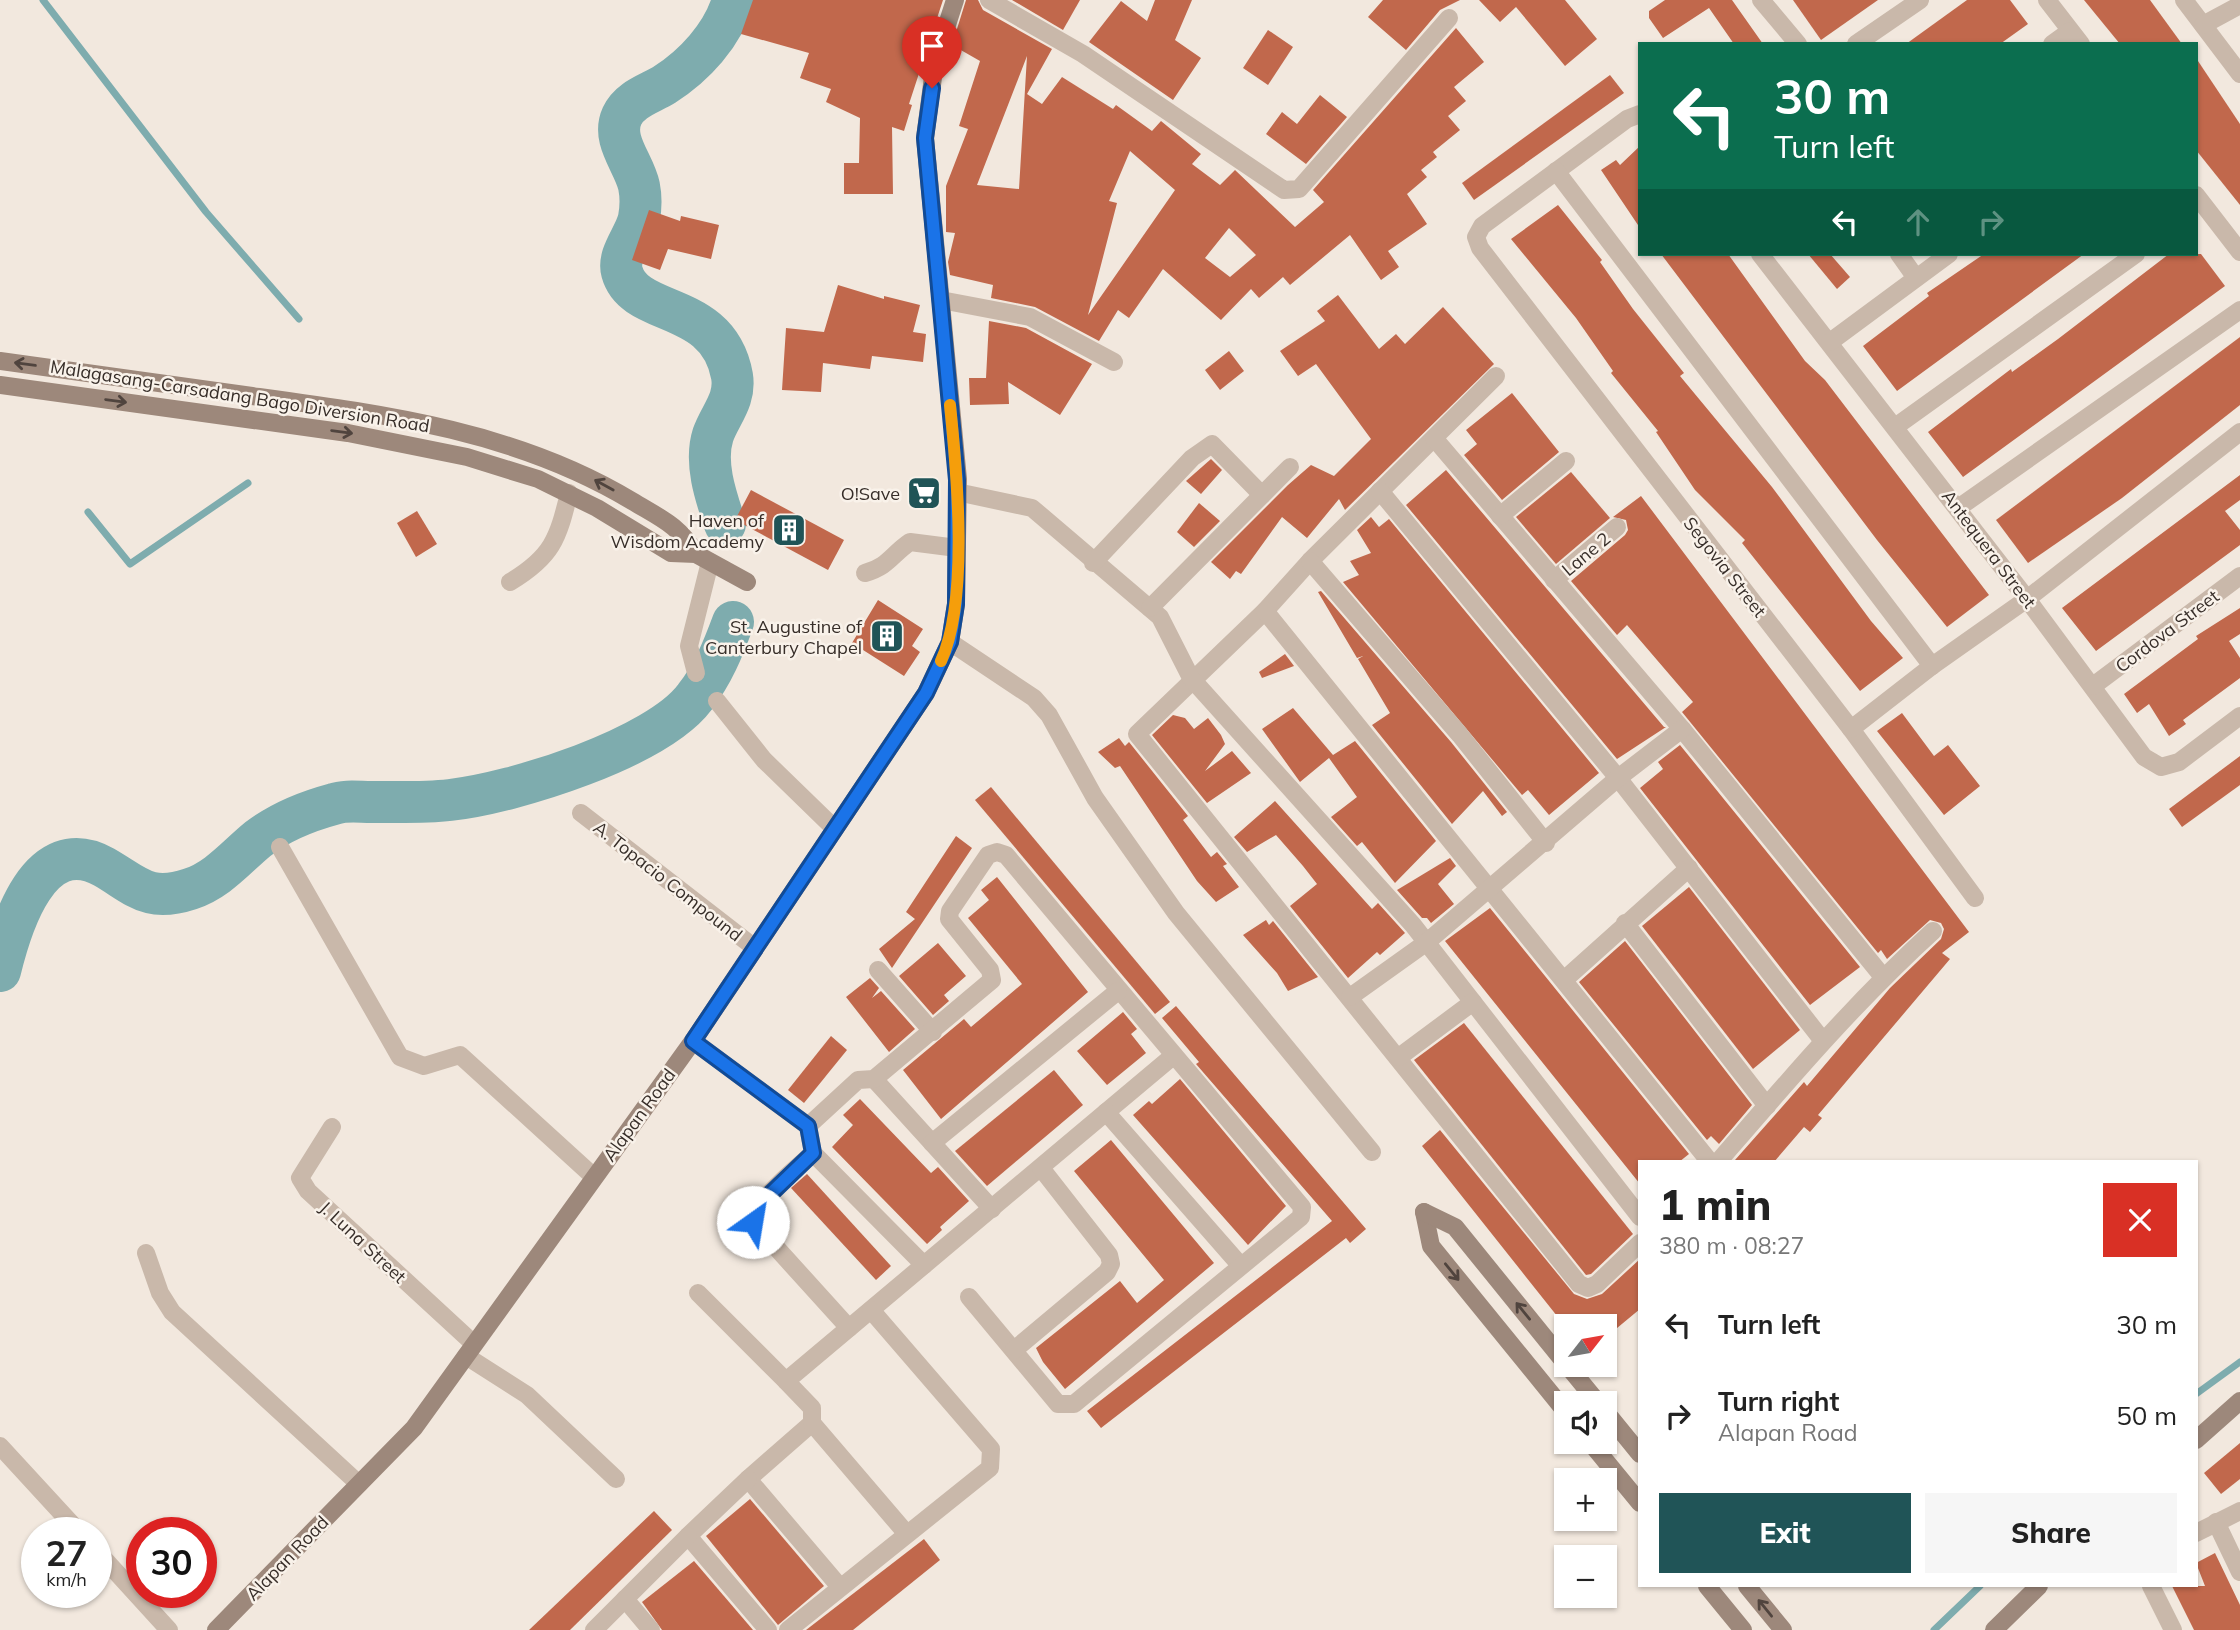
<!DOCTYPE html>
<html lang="en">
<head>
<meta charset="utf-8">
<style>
  body { margin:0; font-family:Mulish,sans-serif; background:#f6f6f6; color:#222; height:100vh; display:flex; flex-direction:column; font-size:26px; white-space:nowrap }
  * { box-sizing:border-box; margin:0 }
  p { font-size:23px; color:#767676 }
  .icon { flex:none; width:38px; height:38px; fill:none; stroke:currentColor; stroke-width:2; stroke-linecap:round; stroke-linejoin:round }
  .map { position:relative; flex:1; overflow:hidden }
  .drawer { position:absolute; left:1638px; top:1160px; width:560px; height:427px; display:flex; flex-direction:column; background:#fff; border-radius:0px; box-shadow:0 2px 5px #0004 }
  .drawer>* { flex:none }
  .top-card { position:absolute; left:1638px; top:42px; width:560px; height:214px; border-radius:0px; box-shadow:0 2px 5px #0004; background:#0b6e4f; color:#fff; overflow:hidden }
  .needle { width:46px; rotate:59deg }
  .buttons { position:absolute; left:1554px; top:1314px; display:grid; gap:14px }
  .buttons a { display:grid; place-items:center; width:63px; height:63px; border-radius:0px; background:#fff; box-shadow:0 2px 5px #0004; font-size:35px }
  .speed { position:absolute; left:21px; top:1517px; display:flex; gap:14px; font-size:35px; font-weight:700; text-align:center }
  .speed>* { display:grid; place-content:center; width:91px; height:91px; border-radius:50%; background:#fff; box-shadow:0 2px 5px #0004; line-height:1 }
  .speed small { font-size:18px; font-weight:400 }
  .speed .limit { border:10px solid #d22; background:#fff; color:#111 }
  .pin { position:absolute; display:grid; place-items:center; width:60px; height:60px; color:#fff; margin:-72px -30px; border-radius:50% 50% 50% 0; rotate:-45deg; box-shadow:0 0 7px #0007 }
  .pin .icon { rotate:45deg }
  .me { position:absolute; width:77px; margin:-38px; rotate:32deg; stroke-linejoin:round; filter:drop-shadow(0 0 5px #0008) }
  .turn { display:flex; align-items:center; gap:24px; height:147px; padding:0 21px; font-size:32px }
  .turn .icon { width:91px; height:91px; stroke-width:2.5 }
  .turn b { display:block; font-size:49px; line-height:60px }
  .lanes { display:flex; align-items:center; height:66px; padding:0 21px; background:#0003; justify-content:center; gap:35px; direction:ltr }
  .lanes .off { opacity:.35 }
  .round { display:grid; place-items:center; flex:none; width:74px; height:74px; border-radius:0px; background:#f6f6f6 }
  .summary { display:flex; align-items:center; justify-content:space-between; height:119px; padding:0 21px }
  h1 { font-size:42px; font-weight:800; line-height:52px }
  .action { display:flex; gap:14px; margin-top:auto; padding:14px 21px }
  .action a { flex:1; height:80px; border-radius:0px; background:#205457; color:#fff; font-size:28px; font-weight:800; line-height:80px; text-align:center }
  .action a+a { background:#f6f6f6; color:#222 }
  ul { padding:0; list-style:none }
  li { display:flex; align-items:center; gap:21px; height:91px; padding:0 21px }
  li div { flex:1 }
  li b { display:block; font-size:26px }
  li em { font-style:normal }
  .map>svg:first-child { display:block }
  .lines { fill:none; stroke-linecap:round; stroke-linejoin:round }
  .stream { stroke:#7eacae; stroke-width:7 }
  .river { stroke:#7eacae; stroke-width:42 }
  .building { fill:#c1684c; fill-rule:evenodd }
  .street { stroke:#c9b8aa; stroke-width:18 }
  .secondary { stroke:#9d887b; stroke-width:18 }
  .oneway { stroke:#50443e }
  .route-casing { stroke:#114b97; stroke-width:18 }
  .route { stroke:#1a73e8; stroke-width:12 }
  .slow { stroke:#f59e0b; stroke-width:12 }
  .labels { text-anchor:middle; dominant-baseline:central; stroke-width:5; stroke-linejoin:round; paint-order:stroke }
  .street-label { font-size:18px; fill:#372e29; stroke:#f9f2ea }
  .poi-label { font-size:18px; fill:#372e29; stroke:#f9f2ea; text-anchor:end }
</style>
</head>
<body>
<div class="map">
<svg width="2240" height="1630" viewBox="0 0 2240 1630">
  <rect width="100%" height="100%" fill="#f2e8de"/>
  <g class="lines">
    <g class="stream">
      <polyline points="43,0 206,212 299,319"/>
      <polyline points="88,512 130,564 248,483"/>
      <polyline points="2196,1394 2240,1362"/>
      <polyline points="1934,1630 1980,1586"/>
    </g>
    <g class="river">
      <path d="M725,524C716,497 704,463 713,435C720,415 736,400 732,376C718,299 635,319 622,272C617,254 636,235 639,218C641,207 641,196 639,186C634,163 611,140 622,116C630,99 649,94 664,85C694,66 723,35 733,0"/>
      <path d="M0,971C11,926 39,831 104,867C137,886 148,903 190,889C218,880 236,857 258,839C279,823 308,811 334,804C345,800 359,802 371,802C397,802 424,803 450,800C514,793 657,748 695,697C713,674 723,649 733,622"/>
    </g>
  </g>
  <g class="building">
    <polygon points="753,0 943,0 909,104 912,105 904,131 892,127 893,194 844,194 844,163 859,163 860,118 826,102 831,89 800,78 809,53 741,34"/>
    <path d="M966,0H978L983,10L1052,49L1027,94L1042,104L1062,77L1113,109L1116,105L1152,131L1161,121L1201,154L1192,164L1220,185L1235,170L1295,227L1324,202L1313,190L1456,28L1484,62L1454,87L1466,101L1448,116L1460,130L1433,152L1437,157L1421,170L1427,177L1407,194L1427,224L1388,251L1399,267L1381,280L1350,235L1290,285L1283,277L1259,298L1251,289L1221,320L1163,269L1129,318L1118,310L1099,341L1035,307L991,298L993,285L950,275L948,262L955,233L946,232V186L968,129L959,126L980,61L952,45ZM1027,56L1019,189L977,185ZM1130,151L1175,190L1088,315L1117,203L1109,201ZM1229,228L1256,255L1230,277L1205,258Z"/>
    <polygon points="1012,0 1080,0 1063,30"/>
    <polygon points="1155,0 1192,0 1175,40 1201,58 1173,100 1089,42 1121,1 1147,21"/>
    <polygon points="1383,0 1460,0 1440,10 1406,50 1368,17"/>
    <polygon points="1479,0 1565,0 1597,39 1565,66 1516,7 1500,22"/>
    <polygon points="1665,0 1732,0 1763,44 1734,44 1709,8 1663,38 1649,18 1649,11"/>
    <polygon points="1793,0 1878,0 1821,40"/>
    <polygon points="1967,0 2010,0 2028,24 2000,44 1906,44"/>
    <polygon points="2084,0 2150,0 2182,44 2120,44"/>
    <polygon points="1268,30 1293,47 1268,85 1243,68"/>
    <polygon points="2196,58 2240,124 2240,205 2196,150"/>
    <polygon points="1610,75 1624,93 1474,200 1462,183"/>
    <polygon points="1320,95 1347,117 1306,164 1266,134 1282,112 1297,124"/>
    <polygon points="1640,146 1640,228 1601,170 1616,160 1620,165"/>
    <polygon points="1558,205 1602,260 1600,262 1633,309 1684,373 1680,376 1772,487 1871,621 1903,658 1860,691 1742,543 1745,540 1695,490 1656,432 1658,431 1611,373 1613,371 1576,318 1511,239"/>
    <polygon points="649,210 680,221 681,216 719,225 711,259 668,249 660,270 632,260"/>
    <polygon points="1661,254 1728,254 1805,361 1825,380 1989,595 1947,627 1877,540"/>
    <polygon points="1808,254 1830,254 1850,277 1837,289"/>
    <polygon points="1984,254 2084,254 1897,391 1863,346 1929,296 1927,293"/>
    <polygon points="2169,254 2201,254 2225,286 1963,477 1928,432 2011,369 2012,372 2058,339"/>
    <polygon points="838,285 884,299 884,296 920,305 913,332 926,334 923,362 872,356 870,369 823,363 821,392 782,390 786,328 824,332"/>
    <polygon points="1338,295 1379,349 1396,334 1405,344 1443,307 1494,364 1345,510 1339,499 1307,538 1282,517 1241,574 1236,571 1230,579 1211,562 1288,485 1311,465 1334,476 1371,439 1316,364 1298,376 1280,351 1325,321 1317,311"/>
    <polygon points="989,321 1026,328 1092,364 1060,415 1008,382 1009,404 970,405 969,378 986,378"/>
    <polygon points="2240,337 2240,405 2122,498 2028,563 1996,520"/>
    <polygon points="1229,351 1244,371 1220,390 1205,370"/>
    <polygon points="1512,393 1559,452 1502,500 1464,455 1477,444 1466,430"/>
    <polygon points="1211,459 1222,470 1201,494 1186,481"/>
    <polygon points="1446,470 1664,727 1666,727 1617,759 1406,505"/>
    <polygon points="1571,472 1610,518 1556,564 1516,517"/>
    <polygon points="2240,475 2240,500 2225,511 2240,530 2240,545 2096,651 2062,608"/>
    <polygon points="751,490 844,540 828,570 735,520"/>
    <polygon points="1641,496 1969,932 1942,953 1950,959 1818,1115 1822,1118 1810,1132 1804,1127 1774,1162 1735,1160 1804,1082 1807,1086 1890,988 1941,939 1944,929 1941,923 1930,920 1887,959 1881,950 1878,953 1682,712 1693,702 1627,625 1617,635 1571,581 1625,535 1628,530 1626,520 1613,517"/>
    <polygon points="1199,503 1220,521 1194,547 1177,532"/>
    <polygon points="417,511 437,544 416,557 397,523"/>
    <polygon points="1371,517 1379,527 1389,519 1599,773 1549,815 1528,790 1522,795 1343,582 1359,575 1350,561 1371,553 1357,530"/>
    <polygon points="1321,591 1451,742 1507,812 1502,816 1483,791 1452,824 1372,725 1390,713 1358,659 1363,656 1357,658 1318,592"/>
    <polygon points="878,600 923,629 912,646 920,652 904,676 852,643"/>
    <polygon points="2240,608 2240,634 2229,641 2240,658 2240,678 2183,720 2186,724 2169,736 2149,704 2137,713 2124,694 2198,639 2196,636"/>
    <polygon points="1285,654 1294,666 1262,678 1259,672"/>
    <polygon points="1293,708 1333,755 1355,741 1436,841 1395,883 1362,842 1357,846 1331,817 1357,797 1329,758 1300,782 1262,729"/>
    <polygon points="1902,713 1934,756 1948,745 1980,786 1944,815 1877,731"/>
    <polygon points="1173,715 1185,718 1194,729 1208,718 1221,735 1225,744 1205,771 1232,751 1251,773 1207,803 1152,735"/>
    <polygon points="1119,738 1125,746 1129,742 1188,816 1183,820 1211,857 1217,852 1227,864 1223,866 1239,887 1216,902 1197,881 1120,766 1115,768 1098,752"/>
    <polygon points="1680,745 1860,967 1810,1005 1640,788 1663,769 1658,762"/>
    <polygon points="2240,756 2240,785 2182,827 2169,809"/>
    <polygon points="991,787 1170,1002 1155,1014 975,800"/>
    <polygon points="1275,801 1372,909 1378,903 1405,933 1380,955 1377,952 1348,978 1290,906 1317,884 1303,866 1276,835 1247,852 1234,837"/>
    <polygon points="956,836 972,848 892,968 879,949 915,919 906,912"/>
    <polygon points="1450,858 1456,866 1438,884 1454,904 1431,923 1427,918 1422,918 1397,890"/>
    <polygon points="997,877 1088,992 941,1119 903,1070 964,1019 971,1027 1022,984 968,918 989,900 981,890"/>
    <polygon points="1689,887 1800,1030 1753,1069 1642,926"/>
    <polygon points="1490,908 1689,1154 1679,1162 1640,1162 1640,1184 1445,941"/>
    <polygon points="1266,920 1269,925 1273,921 1318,977 1288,991 1277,973 1243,935"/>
    <polygon points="1625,941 1752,1105 1719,1144 1711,1136 1707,1140 1579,982"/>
    <polygon points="938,943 966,976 944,995 949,1001 933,1015 899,976"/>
    <polygon points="870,978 879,988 872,998 881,991 915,1029 889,1052 846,997"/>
    <polygon points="1176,1006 1366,1229 1350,1243 1346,1238 1101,1428 1087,1411 1332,1221 1196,1064 1199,1062 1162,1018"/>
    <polygon points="1123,1012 1137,1029 1131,1034 1146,1053 1107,1085 1077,1051"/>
    <polygon points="1464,1023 1633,1234 1591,1274 1586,1275 1414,1060"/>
    <polygon points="831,1036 847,1050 804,1103 788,1090"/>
    <polygon points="1054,1070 1083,1105 987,1186 955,1151"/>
    <polygon points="1180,1079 1286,1206 1248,1245 1133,1115 1149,1101 1152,1104"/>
    <polygon points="860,1099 931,1173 938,1167 969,1201 940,1227 942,1230 927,1244 832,1147 853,1125 843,1115"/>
    <polygon points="1440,1130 1574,1294 1587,1299 1602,1294 1640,1259 1640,1309 1605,1338 1605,1326 1565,1326 1422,1146"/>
    <polygon points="1111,1140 1214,1263 1065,1389 1043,1362 1036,1348 1120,1281 1137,1303 1164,1280 1074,1171"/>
    <polygon points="807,1174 891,1266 876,1280 791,1188"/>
    <polygon points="2240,1443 2240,1479 2221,1494 2204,1473"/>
    <polygon points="750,1499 824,1586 778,1625 706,1536"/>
    <polygon points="654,1511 672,1530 570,1630 529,1630"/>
    <polygon points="924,1539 940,1560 853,1630 806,1630"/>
    <polygon points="2215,1553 2240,1605 2240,1630 2194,1630 2172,1586 2205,1586 2196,1563"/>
    <polygon points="694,1561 753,1630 662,1630 642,1602"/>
  </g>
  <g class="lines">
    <g class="street">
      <polyline points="989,0 1083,54 1284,190 1299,189 1449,18"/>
      <polyline points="1761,0 1798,44"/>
      <polyline points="2047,0 2081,44"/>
      <polyline points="2184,0 2240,74"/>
      <polyline points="2203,25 2240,5"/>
      <polyline points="1856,44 1920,0"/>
      <polyline points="2052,44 2070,31"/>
      <polyline points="1640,114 1627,119 1482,226 1476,237 1480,248 1851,729 1975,898"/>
      <polyline points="1556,171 1932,666"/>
      <polyline points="2196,195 2240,252"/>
      <polyline points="1760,254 2027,599 2144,757 2161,767 2179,762 2240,716"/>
      <polyline points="1899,254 1916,278"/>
      <polyline points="941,300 1030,317 1114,362"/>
      <polyline points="1830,342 1949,254"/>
      <polyline points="1496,376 1310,561 1265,611 1137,734 1579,1284 1588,1288 1597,1284 1640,1243"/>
      <polyline points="1895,427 2136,254"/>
      <polyline points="1434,438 1682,729 1883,977"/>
      <polyline points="1380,491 1618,778 1823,1041"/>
      <polyline points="957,492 1032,508 1160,617 1191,678 1413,925 1640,1217"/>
      <polyline points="1958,508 2240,310"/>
      <polyline points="1500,516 1566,461"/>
      <polyline points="1310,561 1460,735 1546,843"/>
      <polyline points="1093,563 1192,458 1212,444 1262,495"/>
      <path d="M865,573C889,566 891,555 910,542L957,548"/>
      <polyline points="1554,580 1617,527"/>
      <path d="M510,582C552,557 558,539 569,493"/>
      <polyline points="1150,608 1290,467"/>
      <polyline points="1265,611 1710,1162"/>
      <polyline points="950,642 1034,698 1049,715 1095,798 1176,913 1372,1152"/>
      <polyline points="696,673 689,646 710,562"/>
      <polyline points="2093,686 2240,576"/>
      <polyline points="717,701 764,760 834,828"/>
      <polyline points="1851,729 1932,666 2027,599 2240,432"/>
      <polyline points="581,813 755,948"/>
      <polyline points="280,847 400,1057 424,1066 460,1055 594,1177"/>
      <polyline points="1625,923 1767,1106"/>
      <polyline points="878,970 933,1032"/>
      <polyline points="1564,980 1689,868"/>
      <polyline points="1350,997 1427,942 1618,778 1682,729"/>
      <polyline points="693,1041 808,1126 813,1153 924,1265 1173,1056"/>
      <polyline points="1399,1057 1473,1002"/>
      <polyline points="874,1079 992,1209"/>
      <polyline points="1106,1112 1240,1265"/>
      <polyline points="808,1126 858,1080 874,1079 992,980 990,970 949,919 950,911 988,855 997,852 1006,855 1302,1207 1301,1217 1074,1404 1058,1404 969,1297"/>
      <polyline points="332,1127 300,1178 308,1191 474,1344"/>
      <polyline points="932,1143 1118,991"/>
      <path d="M813,1153C796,1169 756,1199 753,1222L849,1328"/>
      <path d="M1718,1162C1787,1082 1855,1002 1933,931"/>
      <polyline points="146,1253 160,1293 172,1312 359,1484"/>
      <polyline points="698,1293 786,1381"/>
      <polyline points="1014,1350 1107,1272 1111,1264 1109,1255 1041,1168"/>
      <polyline points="466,1356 527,1395 616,1479"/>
      <polyline points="812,1423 748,1479 840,1587"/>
      <polyline points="0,1446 80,1533"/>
      <polyline points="748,1479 688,1536 768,1630"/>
      <polyline points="2216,1522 2240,1572"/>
      <polyline points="906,1533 812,1423 812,1408 786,1381 924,1265"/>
      <polyline points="2196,1533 2240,1511"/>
      <polyline points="96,1550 169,1630"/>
      <polyline points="2151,1586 2173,1630"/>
      <polyline points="625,1599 651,1630"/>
      <polyline points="594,1630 688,1536"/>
      <polyline points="788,1630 990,1468 991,1449 871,1310"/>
    </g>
    <g class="secondary">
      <path d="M0,361C84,372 168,384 252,396C384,414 516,431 632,501C660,518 679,525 696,554"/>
      <polyline points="0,385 348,433 467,457 538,479 597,508 671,553 696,554 747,582"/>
      <polyline points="1424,1212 1431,1246 1566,1412"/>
      <polyline points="1424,1212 1455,1227 1566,1364"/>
      <polyline points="1567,1365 1599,1404"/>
      <polyline points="1605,1411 1640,1454"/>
      <polyline points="2196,1440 2240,1401"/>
      <polyline points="1590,1442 1640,1503"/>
      <polyline points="1707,1586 1743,1630"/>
      <polyline points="1747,1586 1783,1630"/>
      <polyline points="216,1630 414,1428 693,1041 926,693 950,642 956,604 958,479 925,138 935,62 955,0"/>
      <polyline points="1994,1630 2039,1586"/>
    </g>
  </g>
  <defs><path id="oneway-shaft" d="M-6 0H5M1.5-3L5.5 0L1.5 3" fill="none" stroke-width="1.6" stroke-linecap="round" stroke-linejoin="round" transform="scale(1.75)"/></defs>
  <g class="oneway">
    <use href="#oneway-shaft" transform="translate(25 364) rotate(-172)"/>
    <use href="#oneway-shaft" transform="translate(116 401) rotate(8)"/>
    <use href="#oneway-shaft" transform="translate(342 432) rotate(8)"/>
    <use href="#oneway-shaft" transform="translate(604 485) rotate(-151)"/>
    <use href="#oneway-shaft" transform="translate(1452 1272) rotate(51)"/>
    <use href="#oneway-shaft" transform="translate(1523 1311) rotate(-129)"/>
    <use href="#oneway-shaft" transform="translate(1765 1608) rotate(-129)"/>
  </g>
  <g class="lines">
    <g class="route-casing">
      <polyline id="route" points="753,1222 761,1203 813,1153 808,1126 693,1041 926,693 950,642 956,604 957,480 925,138 932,88"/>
    </g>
    <use href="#route" class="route"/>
    <path class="slow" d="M941,661C969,600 957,473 950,405"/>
  </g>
  <defs>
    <g id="supermarket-square" transform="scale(1.75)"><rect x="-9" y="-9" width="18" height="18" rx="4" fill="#205457" stroke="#f9f2ea"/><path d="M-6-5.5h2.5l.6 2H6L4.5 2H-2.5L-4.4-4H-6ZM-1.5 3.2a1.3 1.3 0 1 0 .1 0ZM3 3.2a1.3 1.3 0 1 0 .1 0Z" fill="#fff"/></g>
    <g id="building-square" transform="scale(1.75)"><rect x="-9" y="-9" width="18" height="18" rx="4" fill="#205457" stroke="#f9f2ea"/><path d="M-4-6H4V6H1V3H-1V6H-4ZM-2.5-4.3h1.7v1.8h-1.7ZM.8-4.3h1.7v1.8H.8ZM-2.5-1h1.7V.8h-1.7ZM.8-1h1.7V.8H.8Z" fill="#fff"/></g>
  </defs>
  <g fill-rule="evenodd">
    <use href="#supermarket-square" x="924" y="493"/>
    <use href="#building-square" x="789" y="530"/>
    <use href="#building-square" x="887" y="636"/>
  </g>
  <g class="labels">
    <g class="street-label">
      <text transform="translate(240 396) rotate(9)">Malagasang-Carsadang Bago Diversion Road</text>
      <text transform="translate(1989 549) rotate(53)">Antequera Street</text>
      <text transform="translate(1586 554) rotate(-40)">Lane 2</text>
      <text transform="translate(1725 567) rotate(52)">Segovia Street</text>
      <text transform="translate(2167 631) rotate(-37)">Cordova Street</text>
      <text transform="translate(668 881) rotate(38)">A. Topacio Compound</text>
      <text transform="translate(639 1115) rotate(-54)">Alapan Road</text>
      <text transform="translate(363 1242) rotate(43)">J. Luna Street</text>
      <text transform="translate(287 1558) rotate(-46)">Alapan Road</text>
    </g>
    <g class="poi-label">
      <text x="900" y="493">O!Save</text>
      <text x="764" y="520">Haven of<tspan x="764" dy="21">Wisdom Academy</tspan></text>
      <text x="862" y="626">St. Augustine of<tspan x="862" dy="21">Canterbury Chapel</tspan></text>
    </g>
  </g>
</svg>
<div class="buttons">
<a><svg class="needle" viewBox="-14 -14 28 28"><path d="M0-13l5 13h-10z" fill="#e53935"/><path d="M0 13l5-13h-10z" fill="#767676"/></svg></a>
<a><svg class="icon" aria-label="sound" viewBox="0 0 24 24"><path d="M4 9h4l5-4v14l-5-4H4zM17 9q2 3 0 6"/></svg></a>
<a>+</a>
<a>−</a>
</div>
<div class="speed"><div>27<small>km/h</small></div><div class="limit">30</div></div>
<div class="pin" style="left:932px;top:88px;background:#d93025"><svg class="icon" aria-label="arrive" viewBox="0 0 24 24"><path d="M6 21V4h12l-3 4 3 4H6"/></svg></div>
<svg class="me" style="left:753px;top:1222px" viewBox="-20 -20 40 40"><circle r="19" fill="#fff"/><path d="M0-13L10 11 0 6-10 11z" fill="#1a73e8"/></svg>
<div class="top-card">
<div class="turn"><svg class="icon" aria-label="left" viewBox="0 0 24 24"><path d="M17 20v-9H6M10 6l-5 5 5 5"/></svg><div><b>30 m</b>Turn left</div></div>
<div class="lanes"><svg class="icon" aria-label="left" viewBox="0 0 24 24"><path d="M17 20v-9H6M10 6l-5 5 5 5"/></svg><svg class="icon off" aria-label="ahead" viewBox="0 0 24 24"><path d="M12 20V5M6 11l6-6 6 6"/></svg><svg class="icon off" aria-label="right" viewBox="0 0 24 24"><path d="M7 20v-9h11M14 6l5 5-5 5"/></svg></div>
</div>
<section class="drawer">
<div class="summary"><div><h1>1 min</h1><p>380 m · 08:27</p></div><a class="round" style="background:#d93025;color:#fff"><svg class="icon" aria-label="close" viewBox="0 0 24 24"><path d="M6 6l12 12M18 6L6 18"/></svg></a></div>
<ul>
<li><svg class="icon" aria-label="left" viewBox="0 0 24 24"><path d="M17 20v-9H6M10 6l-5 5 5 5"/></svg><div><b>Turn left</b></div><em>30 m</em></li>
<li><svg class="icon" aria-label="right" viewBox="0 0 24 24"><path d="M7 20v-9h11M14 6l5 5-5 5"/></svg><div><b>Turn right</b><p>Alapan Road</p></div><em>50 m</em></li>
</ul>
<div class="action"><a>Exit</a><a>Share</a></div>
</section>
</div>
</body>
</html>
